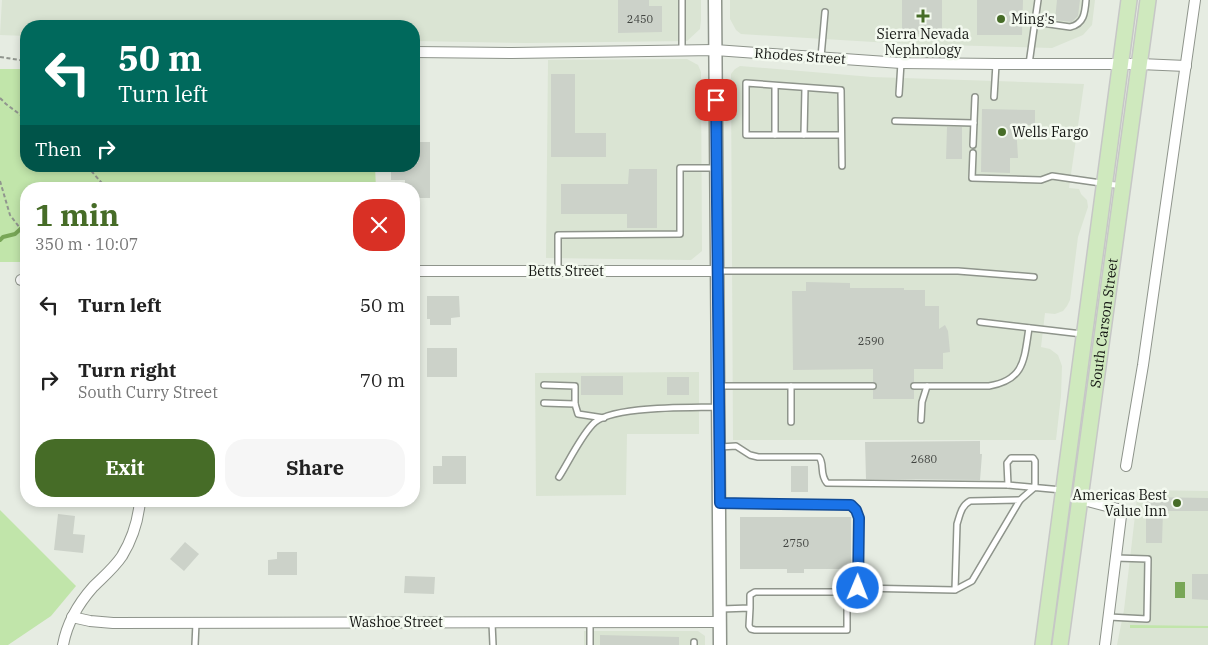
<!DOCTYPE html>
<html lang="en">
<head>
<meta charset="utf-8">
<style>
  body { margin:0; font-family:"IBM Plex Serif",serif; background:#f6f6f6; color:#222; height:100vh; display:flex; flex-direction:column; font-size:19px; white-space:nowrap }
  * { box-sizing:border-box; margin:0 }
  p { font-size:16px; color:#767676 }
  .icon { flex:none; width:28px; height:28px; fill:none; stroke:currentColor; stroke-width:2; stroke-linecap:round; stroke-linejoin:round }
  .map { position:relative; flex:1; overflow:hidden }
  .panel { position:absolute; left:20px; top:182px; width:400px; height:325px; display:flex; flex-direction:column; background:#fff; border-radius:20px; box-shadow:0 2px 8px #0003 }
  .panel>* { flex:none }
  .top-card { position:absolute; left:20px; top:20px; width:400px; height:152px; border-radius:20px; box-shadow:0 2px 8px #0003; background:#00695c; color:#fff; overflow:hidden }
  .pin { position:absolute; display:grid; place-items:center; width:42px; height:42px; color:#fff; margin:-21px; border-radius:10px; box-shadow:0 2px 8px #0006 }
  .me { position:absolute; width:55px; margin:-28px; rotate:1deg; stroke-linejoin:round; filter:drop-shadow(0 0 4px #0008) }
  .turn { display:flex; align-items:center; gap:18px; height:105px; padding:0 15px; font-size:22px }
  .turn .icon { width:65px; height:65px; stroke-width:2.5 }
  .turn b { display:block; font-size:35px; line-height:42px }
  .then { display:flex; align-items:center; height:48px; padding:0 15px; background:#0003; gap:10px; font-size:19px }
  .round { display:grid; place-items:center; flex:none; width:52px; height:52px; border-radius:20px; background:#f6f6f6 }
  .head { display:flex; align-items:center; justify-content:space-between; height:85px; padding:0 15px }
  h1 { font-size:30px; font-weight:700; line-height:38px; color:#466c27 }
  .cta { display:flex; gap:10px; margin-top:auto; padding:10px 15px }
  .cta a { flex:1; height:58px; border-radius:20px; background:#466c27; color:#fff; font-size:20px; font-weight:700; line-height:58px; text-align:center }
  .cta a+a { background:#f6f6f6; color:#222 }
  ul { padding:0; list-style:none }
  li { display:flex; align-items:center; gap:15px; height:75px; padding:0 15px }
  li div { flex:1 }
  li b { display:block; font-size:19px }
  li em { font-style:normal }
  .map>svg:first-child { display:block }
  .built { fill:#dae4d3 }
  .green { fill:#c1e5aa }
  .water { fill:#78a657 }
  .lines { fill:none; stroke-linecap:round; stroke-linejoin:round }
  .stream { stroke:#78a657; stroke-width:4 }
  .building { fill:#ccd2c9 }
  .service-casing { stroke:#8e948b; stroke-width:8 }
  .minor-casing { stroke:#8e948b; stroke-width:12 }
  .tertiary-casing { stroke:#8e948b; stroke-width:15 }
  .primary-casing { stroke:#c6c7c6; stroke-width:18 }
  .path { stroke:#90958e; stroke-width:2; stroke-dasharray:4 2.5; stroke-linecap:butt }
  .service { stroke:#fff; stroke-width:5 }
  .minor { stroke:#fff; stroke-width:10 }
  .tertiary { stroke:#fff; stroke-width:12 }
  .primary { stroke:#cfe9be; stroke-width:15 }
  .route-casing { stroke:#114b97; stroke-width:12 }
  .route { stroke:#1a73e8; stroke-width:9 }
  .poi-dot { fill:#466c27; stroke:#f3f9ef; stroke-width:2 }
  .labels { text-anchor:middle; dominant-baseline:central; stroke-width:5; stroke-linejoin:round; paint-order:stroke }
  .number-label { font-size:11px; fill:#414440 }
  .poi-label { font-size:14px; fill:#131512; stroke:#f3f9ef; text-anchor:start }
  .street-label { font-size:14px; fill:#131512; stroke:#f3f9ef }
</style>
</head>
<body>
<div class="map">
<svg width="1208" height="645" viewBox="0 0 1208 645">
  <rect width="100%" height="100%" fill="#e6ece2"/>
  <g class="built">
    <polygon points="2,0 701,0 701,20 700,29 687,41 528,43 414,41 414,26 26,26 26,36 0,35"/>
    <polygon points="730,0 1095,0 1092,25 1083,35 1052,48 907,44 741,34 736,30 730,19"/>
    <polygon points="687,59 698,65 701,72 702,251 691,260 546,258 548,60"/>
    <polygon points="740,66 872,77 1084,84 1069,188 1079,189 1081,194 1087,200 1088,207 1078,237 1070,300 1067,306 1063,311 1055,314 1045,313 1041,347 1050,349 1058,355 1062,366 1061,396 1056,440 733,440 731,80 731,74 735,69"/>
    <polygon points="699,372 699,434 627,434 626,495 536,496 535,373"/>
    <polygon points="1138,490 1208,491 1208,645 1117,645 1124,610"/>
    <polygon points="584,631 698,631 705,636 705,645 584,645"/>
  </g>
  <g class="green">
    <polygon points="0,69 26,69 26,166 375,166 376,189 26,189 26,262 0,262"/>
    <polygon points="0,510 76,586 51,616 8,645 0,645"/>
    <polygon points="1130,625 1208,626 1208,628 1130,628"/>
  </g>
  <rect class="water" x="1175" y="582" width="10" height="16"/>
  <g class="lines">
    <polyline class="stream" points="0,240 3,237 15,234 26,224"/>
  </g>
  <g class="building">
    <polygon points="618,0 649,0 649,6 662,6 662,32 618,33"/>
    <rect x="902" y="0" width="40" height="34"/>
    <polygon points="977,0 1023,0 1022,35 977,35"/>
    <polygon points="1057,0 1080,0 1078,16 1072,22 1055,20"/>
    <polygon points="551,74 575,74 575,133 606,133 606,157 551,157"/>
    <polygon points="982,109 1035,110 1035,125 1016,125 1018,158 1010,158 1010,173 981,172"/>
    <polygon points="947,127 962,127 962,159 946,159"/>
    <polygon points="419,142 430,142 430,198 414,198 414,189 405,189 405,180 391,180 391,166 414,166 414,163 418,163"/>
    <polygon points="629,169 657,169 657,228 627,228 627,214 561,214 561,184 628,184"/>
    <polygon points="806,282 850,283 850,288 904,288 904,290 925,290 925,306 939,306 939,329 945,325 948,331 950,352 943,353 943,369 914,369 914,382 910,386 911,389 914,390 914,399 873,399 873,390 877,386 876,383 873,382 873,369 793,370 792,291 806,291"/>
    <polygon points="427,296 459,296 460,317 451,318 451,325 430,325 430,319 427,319"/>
    <rect x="427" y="348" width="30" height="29"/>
    <rect x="581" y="376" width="42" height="19"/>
    <rect x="667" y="377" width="22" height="18"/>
    <polygon points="980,441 980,454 982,454 980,480 866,479 865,442"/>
    <polygon points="442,456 466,456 466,484 433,484 433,466 442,466"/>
    <rect x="791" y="466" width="17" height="26"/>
    <polygon points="1146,497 1208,498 1208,511 1163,511 1162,543 1146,543"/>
    <polygon points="58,514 75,516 73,534 85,535 83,553 54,550"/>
    <polygon points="740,517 851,517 851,569 804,569 804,573 787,573 787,569 740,569"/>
    <polygon points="185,542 199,554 184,571 170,559"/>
    <polygon points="277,552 297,552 297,575 268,575 268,560 277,559"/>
    <polygon points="1192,574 1208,574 1208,600 1192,599"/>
    <polygon points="405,576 435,577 434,594 404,593"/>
    <polygon points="600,635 679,637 679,645 600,645"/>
  </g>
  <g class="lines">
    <g class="service-casing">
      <g id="service">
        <polyline points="682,0 682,50"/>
        <path d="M1035,22L1070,27C1084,24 1085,13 1086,0"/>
        <polyline points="821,57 825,12"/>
        <polyline points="1029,64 1038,0"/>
        <polyline points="899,94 901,63"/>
        <polyline points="994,97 996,64"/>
        <polyline points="895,121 974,123"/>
        <polyline points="775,135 775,86"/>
        <polyline points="804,135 805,88"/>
        <polyline points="841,135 746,135 746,83 841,90 842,166"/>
        <polyline points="973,145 975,97"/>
        <polyline points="973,153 972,178 1041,180 1052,176 1122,186"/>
        <polyline points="558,271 558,235 680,234 680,168 716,168"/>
        <polyline points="718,271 958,271 1034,277"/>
        <polyline points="980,322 1082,334"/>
        <polyline points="544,385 575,386 575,404"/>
        <polyline points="719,386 873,386"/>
        <polyline points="791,386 791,422"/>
        <path d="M914,386H989C1025,380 1024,359 1029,328"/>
        <polyline points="544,403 575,404 578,414 604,418"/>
        <polyline points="921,420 922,402 927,386"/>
        <path d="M720,447L736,446L750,455L758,457H819C825,464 819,474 827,483L1008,485"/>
        <path d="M559,477C569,461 580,438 592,425C608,405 692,408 718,407"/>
        <polyline points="1020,500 1035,487 1035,461 1033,458 1011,458 1007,463 1008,485 1062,490"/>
        <polyline points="720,503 851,505 856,509 859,518 858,588"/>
        <path d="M847,592L858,588L955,590L972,581L1020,500L970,501C961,506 960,515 957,524L955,590"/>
        <polyline points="721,609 750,608 749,626 751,629 755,630 847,630 847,592 755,592 750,595 750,608"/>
        <polyline points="1109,617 1147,619 1148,559 1116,558"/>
        <polyline points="492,623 493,645"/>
        <polyline points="590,623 590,645"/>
        <polyline points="694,642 694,645"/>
        <polyline points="195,645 196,623"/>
      </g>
    </g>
    <g class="minor-casing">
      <g id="minor">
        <polyline points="414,52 512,53 715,50 901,63 996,64 1140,64 1186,66"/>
        <polyline points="414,271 718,271"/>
        <polyline points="21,280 26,280"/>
        <polyline points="1126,466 1143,365 1195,0"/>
        <polyline points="1080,499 1118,509 1121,516 1105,645"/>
        <polyline points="72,617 90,621 113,623 720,622"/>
        <path d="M63,645C67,623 78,604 93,587C103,577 114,568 122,556C133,538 138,522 140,501"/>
      </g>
    </g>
    <g class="tertiary-casing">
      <polyline id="tertiary" points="715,0 720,645"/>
    </g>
    <g class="primary-casing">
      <g id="primary">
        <polyline points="1043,645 1129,0"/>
        <path id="s1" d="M1060,645L1148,0"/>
      </g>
    </g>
    <g class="path">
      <polyline points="0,57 26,61"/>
      <polyline points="0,98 6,104 26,119"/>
      <polyline points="87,166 107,189"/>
      <polyline points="0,181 10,215 26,236"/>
    </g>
    <use href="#service" class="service"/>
    <use href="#minor" class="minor"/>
    <use href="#tertiary" class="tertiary"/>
    <use href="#primary" class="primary"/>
  </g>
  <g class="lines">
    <g class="route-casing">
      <polyline id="route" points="716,100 720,503 851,505 856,510 859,518 858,588"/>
    </g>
    <use href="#route" class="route"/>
  </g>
  <g class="poi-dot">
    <path d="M920.5 8.5h5v5h5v5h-5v5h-5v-5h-5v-5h5z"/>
    <circle cx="1001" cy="19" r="5"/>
    <circle cx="1002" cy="132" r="5"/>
    <circle cx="1177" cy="503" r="5"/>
  </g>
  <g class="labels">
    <g class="number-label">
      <text x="640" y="19">2450</text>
      <text x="871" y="341">2590</text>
      <text x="924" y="459">2680</text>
      <text x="796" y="543">2750</text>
    </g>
    <g class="poi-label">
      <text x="1011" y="19">Ming's</text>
      <text x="923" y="34" text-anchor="middle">Sierra Nevada<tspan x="923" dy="16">Nephrology</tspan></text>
      <text x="1012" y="132">Wells Fargo</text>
      <text x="1167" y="495" text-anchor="end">Americas Best<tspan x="1167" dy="16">Value Inn</tspan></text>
    </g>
    <g class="street-label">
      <text transform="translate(800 56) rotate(4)">Rhodes Street</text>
      <text x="566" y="271">Betts Street</text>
      <text stroke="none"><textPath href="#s1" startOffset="325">South Carson Street</textPath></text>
      <text x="396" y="622">Washoe Street</text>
    </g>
  </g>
</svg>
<div class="pin" style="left:716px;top:100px;background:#d93025"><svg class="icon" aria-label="arrive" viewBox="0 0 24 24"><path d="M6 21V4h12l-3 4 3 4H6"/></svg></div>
<svg class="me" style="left:858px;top:588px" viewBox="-20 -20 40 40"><circle r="17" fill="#1a73e8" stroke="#fff" stroke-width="3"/><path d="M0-11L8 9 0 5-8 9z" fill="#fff"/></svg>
<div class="top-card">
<div class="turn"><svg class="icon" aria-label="left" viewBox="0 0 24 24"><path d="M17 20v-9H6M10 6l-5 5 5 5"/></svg><div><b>50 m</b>Turn left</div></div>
<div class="then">Then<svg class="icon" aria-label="right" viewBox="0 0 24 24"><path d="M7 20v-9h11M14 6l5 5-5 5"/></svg></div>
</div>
<section class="panel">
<div class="head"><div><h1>1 min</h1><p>350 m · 10:07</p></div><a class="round" style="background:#d93025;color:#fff"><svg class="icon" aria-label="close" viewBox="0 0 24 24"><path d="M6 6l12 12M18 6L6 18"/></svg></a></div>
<ul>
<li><svg class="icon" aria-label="left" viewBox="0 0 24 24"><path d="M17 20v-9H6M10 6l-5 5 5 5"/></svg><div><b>Turn left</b></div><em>50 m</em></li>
<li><svg class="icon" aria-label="right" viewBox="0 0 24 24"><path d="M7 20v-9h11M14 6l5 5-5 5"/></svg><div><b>Turn right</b><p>South Curry Street</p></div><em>70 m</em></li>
</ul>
<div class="cta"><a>Exit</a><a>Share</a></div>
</section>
</div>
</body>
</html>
